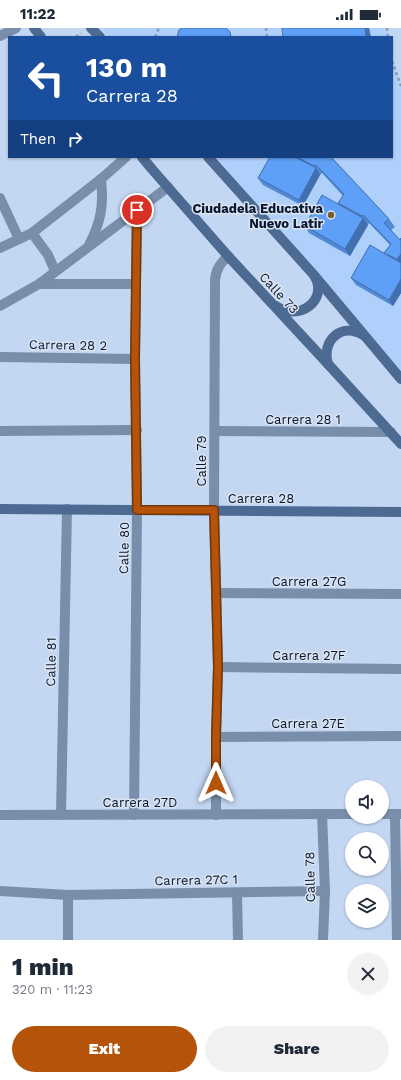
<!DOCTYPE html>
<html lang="en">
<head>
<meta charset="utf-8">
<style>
  body { margin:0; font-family:"Work Sans",sans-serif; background:#f2f2f3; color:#1f2937; height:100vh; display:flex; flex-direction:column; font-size:15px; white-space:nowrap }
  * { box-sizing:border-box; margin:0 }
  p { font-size:13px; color:#747a83 }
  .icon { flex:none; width:22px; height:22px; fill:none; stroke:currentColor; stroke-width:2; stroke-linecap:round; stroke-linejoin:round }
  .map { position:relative; height:912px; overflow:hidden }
  .panel { display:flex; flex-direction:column; background:#fff; flex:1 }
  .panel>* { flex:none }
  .top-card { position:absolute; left:8px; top:8px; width:385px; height:122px; border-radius:0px; box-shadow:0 1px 3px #0004; background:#1a4fa0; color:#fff; overflow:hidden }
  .controls { position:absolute; left:345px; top:752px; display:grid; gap:8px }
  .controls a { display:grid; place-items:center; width:44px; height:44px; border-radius:50%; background:#fff; box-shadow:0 1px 3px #0004; font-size:20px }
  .pin { position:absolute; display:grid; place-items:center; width:34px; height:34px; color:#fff; margin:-17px; border:2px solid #fff; border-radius:50%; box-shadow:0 1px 4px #0007 }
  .me { position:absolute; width:44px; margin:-22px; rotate:0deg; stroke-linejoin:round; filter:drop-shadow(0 0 3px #0008) }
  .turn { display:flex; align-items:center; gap:14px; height:84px; padding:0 12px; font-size:18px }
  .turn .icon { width:52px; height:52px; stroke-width:2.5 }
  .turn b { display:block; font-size:28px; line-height:34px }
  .then { display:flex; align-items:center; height:38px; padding:0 12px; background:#0003; gap:8px; font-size:15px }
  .round { display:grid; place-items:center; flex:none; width:42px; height:42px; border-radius:21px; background:#f2f2f3 }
  .summary { display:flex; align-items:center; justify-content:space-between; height:68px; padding:0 12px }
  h1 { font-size:24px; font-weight:800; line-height:30px }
  .primary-button { display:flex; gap:8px; margin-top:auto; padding:8px 12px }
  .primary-button a { flex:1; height:46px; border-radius:24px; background:#b45309; color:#fff; font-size:16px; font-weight:800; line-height:46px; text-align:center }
  .primary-button a+a { background:#f2f2f3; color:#1f2937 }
  .status { display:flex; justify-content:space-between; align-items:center; height:28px; padding:0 20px; background:#fff; direction:ltr }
  .status svg { height:11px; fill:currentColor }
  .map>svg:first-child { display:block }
  .built { fill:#b0d0fc }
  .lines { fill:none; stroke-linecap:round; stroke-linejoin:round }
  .path { stroke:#8799b3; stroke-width:2.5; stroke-dasharray:3 3; stroke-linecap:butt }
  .street { stroke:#798eaa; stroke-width:10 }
  .secondary { stroke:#4d6a93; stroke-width:10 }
  .wall { fill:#5189d4 }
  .shaded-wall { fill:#426fad }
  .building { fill:#5e9ff7; stroke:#426fad }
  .route-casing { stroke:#753606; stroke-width:10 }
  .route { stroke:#b45309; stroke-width:7 }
  .poi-dot { fill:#795c30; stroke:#dae3f1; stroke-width:1.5 }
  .labels { text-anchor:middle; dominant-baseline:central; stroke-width:3; stroke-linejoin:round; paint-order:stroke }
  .poi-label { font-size:13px; font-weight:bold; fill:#06172f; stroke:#dae3f1; text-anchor:end }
  .street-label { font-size:13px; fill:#06172f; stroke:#dae3f1 }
</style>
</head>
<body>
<div class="status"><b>11:22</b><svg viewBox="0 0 49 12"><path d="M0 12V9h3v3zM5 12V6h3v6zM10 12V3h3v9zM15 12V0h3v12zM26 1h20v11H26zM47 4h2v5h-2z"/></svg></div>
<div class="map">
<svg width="401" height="912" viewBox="0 0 401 912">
  <rect width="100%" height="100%" fill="#c4d7f2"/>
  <g class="built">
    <polygon points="103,0 387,0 388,9 107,9"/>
    <polygon points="392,33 401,58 401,351 208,129 392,129"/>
  </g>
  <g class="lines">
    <g class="path">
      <polyline points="266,0 267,9"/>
      <polyline points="387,0 388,9"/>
      <polyline points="76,9 81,5"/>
      <polyline points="155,9 159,0"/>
      <polyline points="392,33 401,58"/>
    </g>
    <g class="street">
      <polyline points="0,8 16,0"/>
      <polyline points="0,170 19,211"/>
      <polyline points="32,205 48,227 55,243"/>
      <path d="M89,217C101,194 104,177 101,151"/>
      <polyline points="0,220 32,205 101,151 126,129"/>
      <polyline points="39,256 136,256"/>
      <polyline points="0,278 39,256 168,159"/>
      <polyline points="0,329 135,331"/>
      <polyline points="0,403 137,402"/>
      <polyline points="215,403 391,404"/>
      <polyline points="216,565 401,566"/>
      <polyline points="218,639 401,641"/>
      <polyline points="216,709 401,708"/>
      <polyline points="322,786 325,863 323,912"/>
      <polyline points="382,786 401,786"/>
      <polyline points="395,786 397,912"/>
      <polyline points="0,787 352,786"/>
      <polyline points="61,787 67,481"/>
      <polyline points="134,787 137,482 135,331 137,182"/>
      <path d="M216,787V709L218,639L214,482L215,252C216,241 220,236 228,228"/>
      <polyline points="0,863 68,867 325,863"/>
      <polyline points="237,865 238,912"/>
      <polyline points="68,912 68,867"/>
    </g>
    <g class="secondary">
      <polyline points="34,0 41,9"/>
      <polyline points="91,0 100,9"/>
      <polyline points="142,129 151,140 228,228 328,336 401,416"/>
      <polyline points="208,129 313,246 401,351"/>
      <path d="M276,278C299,294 328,272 315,249"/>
      <path d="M328,336C321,313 341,294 363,307"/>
      <polyline points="0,481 401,484"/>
    </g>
  </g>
  <polygon class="wall" points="270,129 331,129 389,191 395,199 391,202 400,212 401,210 401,265 393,278 356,257 351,250 385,226 384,225 390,217 369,195 368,197 350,228 309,205 305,198 340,177 338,175 343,168 322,145 320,147 303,178 263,157 258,150"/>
  <g class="shaded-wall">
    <polygon points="365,0 369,0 371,9 366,9"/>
    <polygon points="316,140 320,147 303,178 299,172"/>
    <polygon points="363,190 368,197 350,228 345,221"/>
    <polygon points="401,226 401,238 397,231"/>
    <polygon points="401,251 401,265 393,278 389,272"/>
  </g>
  <g class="building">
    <polygon points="181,0 226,0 230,4 231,9 177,9 179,2"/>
    <polygon points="282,0 365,0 366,9 283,9"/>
    <polygon points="270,129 295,129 316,140 299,172 258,150"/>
    <polygon points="297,129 331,129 389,191 384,195 400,212 401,210 401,226 397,231 384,225 391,216 363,187 362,188 338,175 344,166 316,137 314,138"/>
    <polygon points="322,167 363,190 345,221 305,198"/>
    <polygon points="370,217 401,235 401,251 389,272 351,250"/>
  </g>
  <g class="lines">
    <g class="route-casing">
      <polyline id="route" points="137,182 135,331 137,482 214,482 218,639 216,708 216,755"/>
    </g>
    <use href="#route" class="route"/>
  </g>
  <circle class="poi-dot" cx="331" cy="187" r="4"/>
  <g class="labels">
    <g class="poi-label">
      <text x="323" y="180">Ciudadela Educativa<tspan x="323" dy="15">Nuevo Latir</tspan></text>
    </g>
    <g class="street-label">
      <text transform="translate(279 265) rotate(47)">Calle 73</text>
      <text transform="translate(68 317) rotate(1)">Carrera 28 2</text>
      <text x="303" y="391">Carrera 28 1</text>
      <text transform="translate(201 433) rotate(-90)">Calle 79</text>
      <text x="261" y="470">Carrera 28</text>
      <text transform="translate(124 520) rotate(-89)">Calle 80</text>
      <text x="309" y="553">Carrera 27G</text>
      <text x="309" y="627">Carrera 27F</text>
      <text transform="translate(51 634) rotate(-89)">Calle 81</text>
      <text x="308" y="695">Carrera 27E</text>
      <text x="140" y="774">Carrera 27D</text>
      <text transform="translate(310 849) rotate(-91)">Calle 78</text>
      <text transform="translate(196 852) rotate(-1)">Carrera 27C 1</text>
    </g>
  </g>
</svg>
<div class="controls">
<a><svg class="icon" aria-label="sound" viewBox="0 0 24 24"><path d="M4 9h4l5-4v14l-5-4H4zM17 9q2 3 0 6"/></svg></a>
<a><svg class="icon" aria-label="search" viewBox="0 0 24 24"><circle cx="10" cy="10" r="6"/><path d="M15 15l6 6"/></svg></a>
<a><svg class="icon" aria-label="layers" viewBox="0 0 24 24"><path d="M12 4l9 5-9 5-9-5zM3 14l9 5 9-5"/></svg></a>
</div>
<div class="pin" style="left:137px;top:182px;background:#d93025"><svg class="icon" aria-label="arrive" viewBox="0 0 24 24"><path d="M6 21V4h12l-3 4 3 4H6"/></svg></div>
<svg class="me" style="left:216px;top:755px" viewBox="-20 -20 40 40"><path d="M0-17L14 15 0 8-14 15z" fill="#b45309" stroke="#fff" stroke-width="4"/></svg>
<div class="top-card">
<div class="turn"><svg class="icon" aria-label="left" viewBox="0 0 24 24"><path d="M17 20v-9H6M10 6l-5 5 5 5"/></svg><div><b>130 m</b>Carrera 28</div></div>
<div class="then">Then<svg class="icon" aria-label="right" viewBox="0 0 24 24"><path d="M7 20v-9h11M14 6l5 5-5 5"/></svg></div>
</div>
</div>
<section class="panel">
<div class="summary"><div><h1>1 min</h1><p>320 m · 11:23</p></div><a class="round"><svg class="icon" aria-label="close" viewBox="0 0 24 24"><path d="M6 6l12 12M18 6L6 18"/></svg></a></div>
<div class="primary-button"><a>Exit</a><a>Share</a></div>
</section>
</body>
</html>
